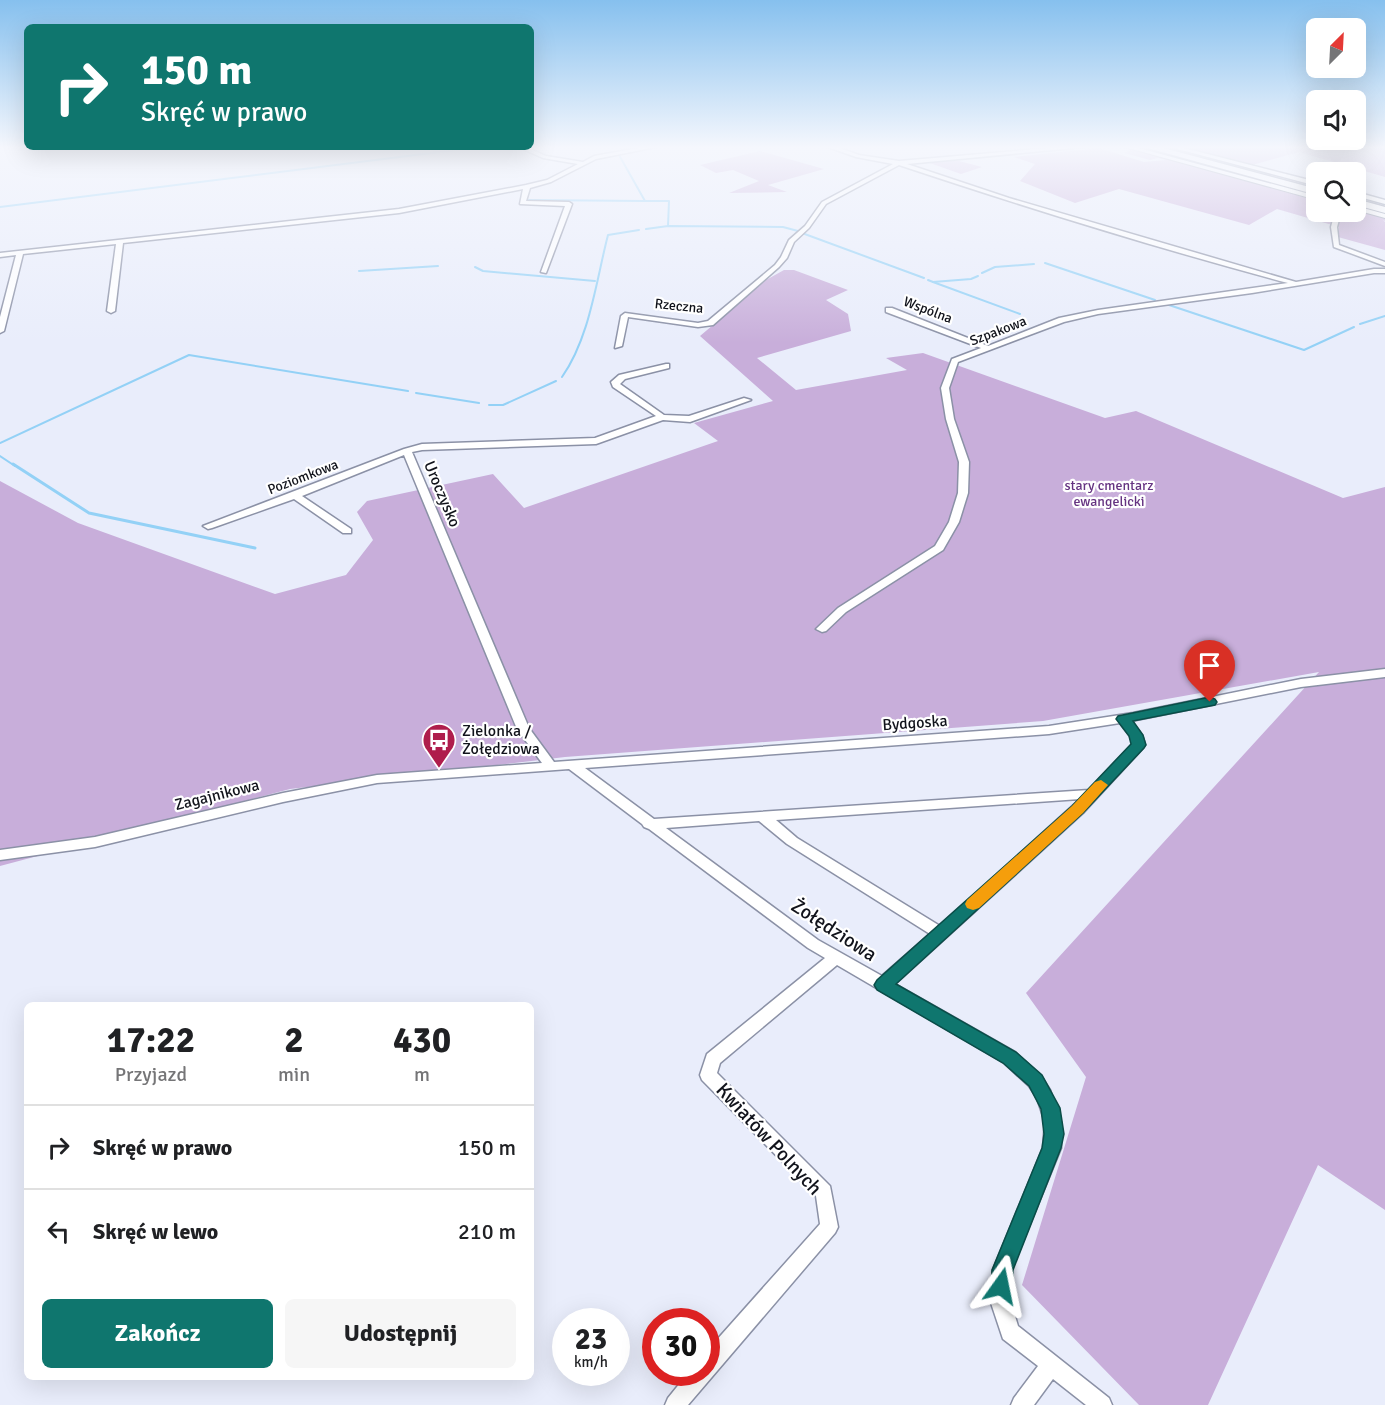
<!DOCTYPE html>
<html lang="pl">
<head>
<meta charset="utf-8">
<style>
  body { margin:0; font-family:Signika,sans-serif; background:#f6f6f6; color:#202124; height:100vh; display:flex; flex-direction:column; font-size:22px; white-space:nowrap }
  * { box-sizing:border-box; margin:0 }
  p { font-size:20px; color:#757577 }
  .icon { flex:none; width:33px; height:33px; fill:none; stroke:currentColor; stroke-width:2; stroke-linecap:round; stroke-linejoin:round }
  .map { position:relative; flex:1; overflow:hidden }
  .drawer { position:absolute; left:24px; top:1002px; width:510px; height:378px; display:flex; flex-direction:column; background:#fff; border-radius:9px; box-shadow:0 6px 24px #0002 }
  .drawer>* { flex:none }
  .banner { position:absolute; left:24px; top:24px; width:510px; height:126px; border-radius:9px; box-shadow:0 6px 24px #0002; background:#0f766e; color:#fff; overflow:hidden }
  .needle { width:39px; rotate:24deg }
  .controls { position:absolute; left:1306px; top:18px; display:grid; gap:12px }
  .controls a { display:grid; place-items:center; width:60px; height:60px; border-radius:9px; background:#fff; box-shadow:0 6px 24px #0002; font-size:30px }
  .speed { position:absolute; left:552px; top:1308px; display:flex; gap:12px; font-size:30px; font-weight:700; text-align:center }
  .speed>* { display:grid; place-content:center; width:78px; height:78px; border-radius:50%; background:#fff; box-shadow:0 6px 24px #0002; line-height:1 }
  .speed small { font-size:15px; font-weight:400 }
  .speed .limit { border:9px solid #d22; background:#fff; color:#111 }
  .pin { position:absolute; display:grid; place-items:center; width:51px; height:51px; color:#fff; margin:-62px -26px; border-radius:50% 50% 50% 0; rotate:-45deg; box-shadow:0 0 6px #0007 }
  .pin .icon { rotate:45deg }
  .me { position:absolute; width:66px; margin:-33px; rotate:12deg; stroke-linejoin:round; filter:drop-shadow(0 0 4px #0008) }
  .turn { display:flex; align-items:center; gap:21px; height:126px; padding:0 18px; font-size:27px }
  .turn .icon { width:78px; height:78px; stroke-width:2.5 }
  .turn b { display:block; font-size:42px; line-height:51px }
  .eta { display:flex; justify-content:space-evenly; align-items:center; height:102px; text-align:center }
  .eta b { font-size:36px; font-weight:700; line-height:42px }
  .action { display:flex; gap:12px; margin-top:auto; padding:12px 18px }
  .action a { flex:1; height:69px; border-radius:9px; background:#0f766e; color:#fff; font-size:24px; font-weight:700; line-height:69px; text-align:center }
  .action a+a { background:#f6f6f6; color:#202124 }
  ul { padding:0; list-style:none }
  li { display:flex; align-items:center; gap:18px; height:84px; padding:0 18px; border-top:2px solid #e0e0e0 }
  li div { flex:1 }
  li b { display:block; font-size:22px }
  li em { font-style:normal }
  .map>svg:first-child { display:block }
  .green { fill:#c8aeda }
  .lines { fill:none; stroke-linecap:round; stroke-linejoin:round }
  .stream-far1 { stroke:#93d1f6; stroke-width:2 }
  .stream { stroke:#93d1f6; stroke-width:3 }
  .minor-casing { stroke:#8b91a6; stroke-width:3 }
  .tertiary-casing { stroke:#8b91a6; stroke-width:2 }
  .motorway-casing { stroke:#8b91a6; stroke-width:3 }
  .minor { fill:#fff; fill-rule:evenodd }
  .tertiary { fill:#fff; fill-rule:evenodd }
  .motorway { fill:#fff; fill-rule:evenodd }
  .route { fill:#0f766e; stroke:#0a4d48; stroke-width:1.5 }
  .slow { fill:#f59e0b }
  .labels { text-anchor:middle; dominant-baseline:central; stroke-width:4.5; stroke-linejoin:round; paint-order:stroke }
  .far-street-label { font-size:14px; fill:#11131b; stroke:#fff }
  .far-park-label { font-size:14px; fill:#653381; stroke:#fff }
  .street-label { font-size:16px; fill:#11131b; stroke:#fff }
  .poi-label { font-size:16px; fill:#11131b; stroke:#fff; text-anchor:start }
  .near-street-label { font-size:20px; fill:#11131b; stroke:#fff }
</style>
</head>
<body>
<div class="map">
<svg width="1385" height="1405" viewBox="0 0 1385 1405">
  <rect width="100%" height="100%" fill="#e9edfb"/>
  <g class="green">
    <polygon points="1115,146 1138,146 1317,194 1317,212 1356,212 1356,204 1385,212 1385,221 1383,220 1385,222 1385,250 1338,237 1339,227 1277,209 1249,225 1119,189 1075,203 1020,181 1035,164 1014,157 1099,148 1144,162 1166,160 1158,158 1150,160 1124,153 1130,150"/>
    <polygon points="1174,146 1385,146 1385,177 1299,152 1252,165"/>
    <polygon points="760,151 824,169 768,185 787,192 729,193 759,181 733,170 716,173 700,165"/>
    <polygon points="955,160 982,167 961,174 924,161"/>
    <polygon points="784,270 794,270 848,290 826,300 848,314 851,331 757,358 796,390 907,370 886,358 923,353 1105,418 1136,411 1343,498 1385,487 1385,1210 1318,1165 1208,1405 1139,1405 1022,1285 1086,1077 1026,993 1319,672 1043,721 565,757 290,789 0,866 0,481 78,523 275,594 346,575 373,540 357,512 367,501 493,474 524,508 718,441 694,423 773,401 700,336 766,280"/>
  </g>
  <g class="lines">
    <g class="stream-far1">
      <polyline points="618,152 647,146"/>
      <polyline points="619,155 645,201 669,201 668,226"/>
      <polyline points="529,200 645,201"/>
      <polyline points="0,207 479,147"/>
      <polyline points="646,229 668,226 783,227 798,231"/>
      <polyline points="802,233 924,278"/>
      <polyline points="1045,263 1155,300"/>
      <polyline points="475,267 483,271 595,281"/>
      <polyline points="359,271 438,266"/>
      <polyline points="982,273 995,267 1034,264"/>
      <polyline points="928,280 933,282 971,279 978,276"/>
      <polyline points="933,282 1020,314"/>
      <polyline points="1166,304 1304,350 1354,327"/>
      <polyline points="1360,324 1385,316"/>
      <path d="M562,377C590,337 596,281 608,235L639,230"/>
      <polyline points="416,393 479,403"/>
      <polyline points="489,405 503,405 556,381"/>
      <polyline points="0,443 189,355 408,391"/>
      <polyline points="0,456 15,466"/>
    </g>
    <polyline class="stream" points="13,464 89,513 255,548"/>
    <g class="minor-casing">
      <g id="minor">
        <polygon points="649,146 661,146 596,159 551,182 530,188 526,201 569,202 572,204 546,273 541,272 565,206 520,204 523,189 399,213 123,243 115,311 111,313 107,311 116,244 23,254 4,331 0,333 0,317 16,255 0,257 0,253 399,209 526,185 547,180 578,164 543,158 518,147 526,147 546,156 583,162 594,156"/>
        <path d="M825,146H834L859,155L899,161L1072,146H1095L907,164L1009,198L1296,282L1374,269H1385V273H1374L1252,293L1098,314L1064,322L958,362L949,388L954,419L969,462L968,493L959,522L943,550L846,612L826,631L822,632L816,629L838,608L935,546L949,522L958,493L959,462L946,419L941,388L952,359L981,348L886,312V308H892L988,346L1059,318L1098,310L1288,283C1157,248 1028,208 899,165L826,204L809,228L794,242L787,258L779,267L713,325L698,327L628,317L622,346L615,348L621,316L625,313L698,323L708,321L775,265L781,257L789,240L805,226L822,202L893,164L856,157Z"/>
        <polygon points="1166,146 1176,146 1317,182 1317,186"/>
        <polygon points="1356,192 1385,200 1385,204 1356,196"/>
        <polygon points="1335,212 1341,212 1337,227 1339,245 1385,262 1385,266 1334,247 1331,227"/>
        <path d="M666,364H669V368L625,379L620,384L664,415L689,416L744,398L751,400L690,422L663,420L596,444L422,450L412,452L529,728L554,762L1049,726L1133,713L1301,679L1385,669V677L1301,687L1131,721L1142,735L1145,745L1143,748L1083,813L895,984L1015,1052L1041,1076L1050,1090L1061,1122V1148L1011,1270V1303L1018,1326L1109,1398L1112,1405H1086L1053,1379L1034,1405H1011L1014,1398L1038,1366L1003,1339L991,1303L993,1270L1043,1148L1045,1122L1037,1098L1029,1086L1003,1062L837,965L720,1063L717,1073L830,1186L838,1227L835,1233L688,1405H665L668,1398L689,1372H706V1352L820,1224L816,1196L702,1080L700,1075L707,1054L825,958L808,948L649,829L644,827L642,824L569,769L377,783L283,802L95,847L0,860V850L95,837L283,793L377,775L542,763L517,729L404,455L302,496L351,529V533H343L294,499L212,528L208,529L203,526L404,449L422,444L595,438L656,416L613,387L611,382L619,375ZM1120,723L1130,736L1133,744L1089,790L654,819L585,768L1049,734ZM1080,799L940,926L797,838L776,820ZM759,821L787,844L930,934L882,976L818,940L666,828Z"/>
      </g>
    </g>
    <g class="tertiary-casing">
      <g id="tertiary">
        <polygon points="1121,146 1131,146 1317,196 1317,200"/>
        <polygon points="1356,206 1385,214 1385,218 1356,210"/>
      </g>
    </g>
    <g class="motorway-casing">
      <g id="motorway">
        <polygon points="1140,146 1156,146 1317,189 1317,195"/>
        <polygon points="1356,199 1385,207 1385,213 1356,205"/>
      </g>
    </g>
    <use href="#minor" class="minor"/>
    <use href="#tertiary" class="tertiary"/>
    <use href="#motorway" class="motorway"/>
  </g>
  <linearGradient id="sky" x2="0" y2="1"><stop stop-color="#86c0ee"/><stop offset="0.43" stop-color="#f5f7fd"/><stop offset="1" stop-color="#f5f7fd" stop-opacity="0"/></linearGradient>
  <rect width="1385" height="343" fill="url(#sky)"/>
  <polygon class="route" points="1210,697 1215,699 1217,702 1215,705 1133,721 1143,735 1146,745 1144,748 1083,813 896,984 1016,1052 1042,1075 1060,1108 1064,1134 1061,1148 1013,1270 1012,1286 1009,1294 1001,1297 994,1294 991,1286 992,1270 1042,1148 1044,1134 1041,1109 1029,1086 1003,1063 877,990 874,985 877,980 1072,806 1131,744 1129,736 1116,719 1118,716"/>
  <polygon class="slow" points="1101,780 1108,785 1083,813 979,908 973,910 967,908 965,904 967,900 1072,806 1095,782"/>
  <defs>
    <g id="bus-pin" transform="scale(1.725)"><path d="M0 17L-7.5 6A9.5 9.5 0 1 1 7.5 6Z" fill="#af1d4c" stroke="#fff"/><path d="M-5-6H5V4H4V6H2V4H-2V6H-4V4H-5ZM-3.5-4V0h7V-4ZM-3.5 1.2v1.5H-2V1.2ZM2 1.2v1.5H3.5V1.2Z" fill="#fff"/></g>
  </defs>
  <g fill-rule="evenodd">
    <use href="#bus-pin" x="439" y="740"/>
  </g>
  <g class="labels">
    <g class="far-street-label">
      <text transform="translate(679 306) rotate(6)">Rzeczna</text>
      <text transform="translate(928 310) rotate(21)">Wspólna</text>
      <text transform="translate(998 331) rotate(-21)">Szpakowa</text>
      <text transform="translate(303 477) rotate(-21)">Poziomkowa</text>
    </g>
    <g class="far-park-label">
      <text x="1109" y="485">stary cmentarz<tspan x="1109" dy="16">ewangelicki</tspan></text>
    </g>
    <g class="street-label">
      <text transform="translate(442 494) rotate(67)">Uroczysko</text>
      <text transform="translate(915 723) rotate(-4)">Bydgoska</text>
      <text transform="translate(217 795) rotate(-14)">Zagajnikowa</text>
    </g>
    <g class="poi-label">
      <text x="462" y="731">Zielonka /<tspan x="462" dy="18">Żołędziowa</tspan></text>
    </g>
    <g class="near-street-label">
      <text transform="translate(834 930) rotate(33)">Żołędziowa</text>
      <text transform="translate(769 1139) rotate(47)">Kwiatów Polnych</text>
    </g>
  </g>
</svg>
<div class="controls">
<a><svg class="needle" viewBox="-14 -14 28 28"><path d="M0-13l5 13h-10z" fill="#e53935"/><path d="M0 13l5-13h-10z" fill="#757577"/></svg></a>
<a><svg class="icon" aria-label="sound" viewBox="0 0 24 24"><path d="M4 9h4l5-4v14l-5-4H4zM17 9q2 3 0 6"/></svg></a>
<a><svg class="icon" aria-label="search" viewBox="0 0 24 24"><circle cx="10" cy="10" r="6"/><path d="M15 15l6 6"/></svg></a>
</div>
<div class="speed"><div>23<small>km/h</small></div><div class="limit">30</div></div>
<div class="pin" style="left:1210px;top:702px;background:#d93025"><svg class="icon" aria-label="arrive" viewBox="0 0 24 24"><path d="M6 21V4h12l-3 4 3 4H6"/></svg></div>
<svg class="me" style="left:1001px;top:1286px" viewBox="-20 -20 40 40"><path d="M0-17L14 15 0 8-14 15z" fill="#0f766e" stroke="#fff" stroke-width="4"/></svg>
<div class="banner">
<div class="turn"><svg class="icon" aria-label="right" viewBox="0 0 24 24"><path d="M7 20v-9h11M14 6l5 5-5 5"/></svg><div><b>150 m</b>Skręć w prawo</div></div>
</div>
<section class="drawer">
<div class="eta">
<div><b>17:22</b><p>Przyjazd</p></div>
<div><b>2</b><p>min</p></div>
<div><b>430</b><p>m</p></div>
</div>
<ul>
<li><svg class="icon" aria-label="right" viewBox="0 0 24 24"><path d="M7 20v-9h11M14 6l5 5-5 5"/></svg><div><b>Skręć w prawo</b></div><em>150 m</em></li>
<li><svg class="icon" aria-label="left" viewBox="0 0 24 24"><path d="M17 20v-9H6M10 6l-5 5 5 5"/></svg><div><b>Skręć w lewo</b></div><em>210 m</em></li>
</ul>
<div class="action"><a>Zakończ</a><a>Udostępnij</a></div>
</section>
</div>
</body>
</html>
